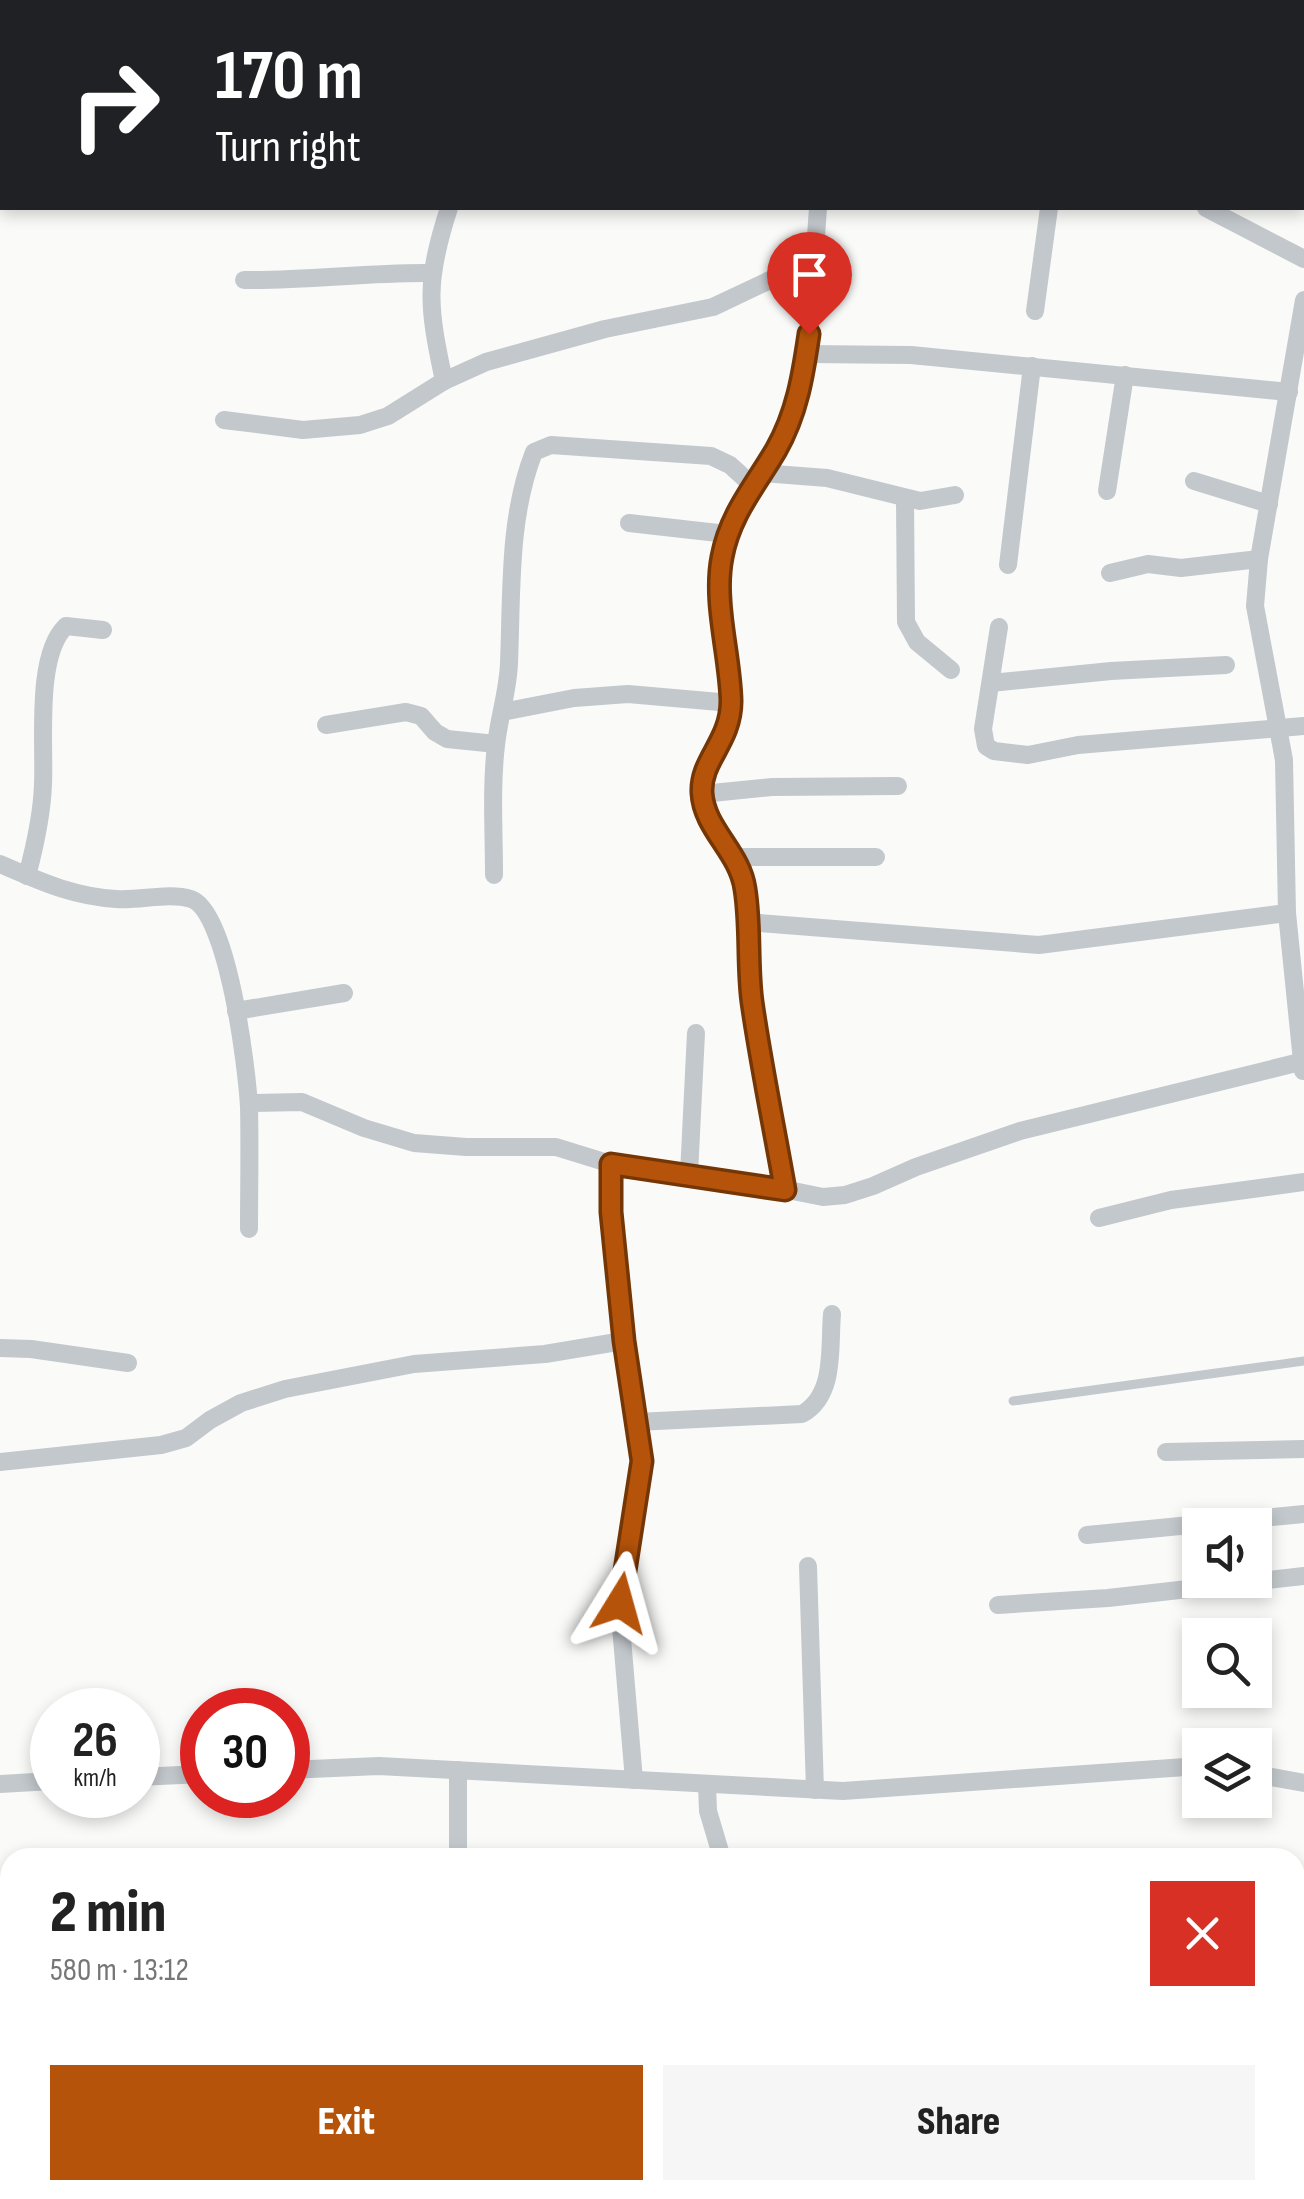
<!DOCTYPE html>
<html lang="en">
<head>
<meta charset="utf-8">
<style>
  body { margin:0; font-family:"Sofia Sans Condensed",sans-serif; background:#f6f6f6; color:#222; height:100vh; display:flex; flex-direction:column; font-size:38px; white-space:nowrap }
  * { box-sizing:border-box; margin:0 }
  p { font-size:32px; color:#767676 }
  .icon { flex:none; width:55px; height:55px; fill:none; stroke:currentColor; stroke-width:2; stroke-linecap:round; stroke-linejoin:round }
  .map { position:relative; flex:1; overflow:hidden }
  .side { position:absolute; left:0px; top:1848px; width:1305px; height:352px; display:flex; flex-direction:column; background:#fff; border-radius:30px 30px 0 0; box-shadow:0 5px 15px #0003 }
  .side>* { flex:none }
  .banner { position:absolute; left:0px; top:0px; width:1305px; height:210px; box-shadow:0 5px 15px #0003; background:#202124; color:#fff; overflow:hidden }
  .fabs { position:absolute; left:1182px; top:1508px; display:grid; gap:20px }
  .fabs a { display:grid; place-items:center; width:90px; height:90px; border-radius:0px; background:#fff; box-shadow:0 5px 15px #0003; font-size:50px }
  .speed { position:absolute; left:30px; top:1688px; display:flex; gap:20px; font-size:50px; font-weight:700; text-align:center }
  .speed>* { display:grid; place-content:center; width:130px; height:130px; border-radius:50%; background:#fff; box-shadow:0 5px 15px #0003; line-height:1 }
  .speed small { font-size:25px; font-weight:400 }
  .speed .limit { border:15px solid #d22; background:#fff; color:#111 }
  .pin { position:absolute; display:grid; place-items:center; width:85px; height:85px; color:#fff; margin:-102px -42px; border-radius:50% 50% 50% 0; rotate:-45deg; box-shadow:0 0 10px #0007 }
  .pin .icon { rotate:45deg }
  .me { position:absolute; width:110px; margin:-55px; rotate:8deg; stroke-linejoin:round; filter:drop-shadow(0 0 8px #0008) }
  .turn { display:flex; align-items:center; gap:35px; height:210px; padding:0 50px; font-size:45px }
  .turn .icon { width:130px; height:130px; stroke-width:2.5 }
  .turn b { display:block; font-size:70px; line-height:85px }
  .round { display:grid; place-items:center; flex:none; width:105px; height:105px; border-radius:0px; background:#f6f6f6 }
  .summary { display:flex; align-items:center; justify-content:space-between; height:170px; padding:0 50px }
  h1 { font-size:60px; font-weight:800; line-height:75px }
  .cta { display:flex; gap:20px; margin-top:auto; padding:20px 50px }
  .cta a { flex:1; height:115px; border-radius:0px; background:#b45309; color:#fff; font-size:40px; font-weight:800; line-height:115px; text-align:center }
  .cta a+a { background:#f6f6f6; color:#222 }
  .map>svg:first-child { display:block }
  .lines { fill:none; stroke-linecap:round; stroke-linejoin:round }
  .lane { stroke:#c3c8cc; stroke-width:9 }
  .street { stroke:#c3c8cc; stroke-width:18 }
  .route-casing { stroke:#753606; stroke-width:25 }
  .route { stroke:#b45309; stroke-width:18 }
</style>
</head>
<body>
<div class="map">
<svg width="1304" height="2199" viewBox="0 0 1304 2199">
  <rect width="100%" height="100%" fill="#fafaf8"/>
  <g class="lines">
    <polyline class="lane" points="1013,1401 1304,1361"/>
    <g class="street">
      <polyline points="773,0 775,2"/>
      <polyline points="1192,0 1198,2"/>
      <polyline points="1029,2 1031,0"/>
      <polyline points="1302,34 1304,35"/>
      <polyline points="1206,208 1304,259"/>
      <path d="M244,280C307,281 369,272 431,273"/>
      <polyline points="1035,311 1049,208"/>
      <polyline points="806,354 911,355 1289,392"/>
      <path d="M444,381C428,306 425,282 449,208"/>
      <polyline points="224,420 303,430 360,425 388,416 444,381 486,362 605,329 713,307 789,271 812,265"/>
      <polyline points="761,473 827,478 920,501 955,495"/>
      <polyline points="1194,481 1269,504"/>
      <polyline points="1107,491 1125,375"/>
      <polyline points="905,499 906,622 917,642 951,670"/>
      <polyline points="629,523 727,534"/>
      <polyline points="1008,565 1032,366"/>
      <polyline points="1110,573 1148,564 1181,568 1259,559"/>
      <polyline points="999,627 983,729 986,746 994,751 1028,755 1078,745 1304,726"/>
      <polyline points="991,683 1111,671 1226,665"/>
      <polyline points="502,712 574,698 628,694 731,703"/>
      <polyline points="326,725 406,712 421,716 435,732 447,739 496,744"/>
      <polyline points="702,794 772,787 898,786"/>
      <polyline points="734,857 876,857"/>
      <path d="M0,864C40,881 71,896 116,899C140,901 168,892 191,899C228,911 247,1069 249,1107C250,1147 249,1188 249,1229"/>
      <path d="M494,875C494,832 491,788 496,745C499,717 508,691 509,663C512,592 508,518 534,452L551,445L711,456L730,465L752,485"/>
      <path d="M27,876C35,846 42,815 43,784C45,744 35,655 66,626L103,630"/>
      <polyline points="747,922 1039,945 1287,913"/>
      <polyline points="236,1011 344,993"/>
      <polyline points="1303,1071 1287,913 1284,760 1255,606 1259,559 1304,300"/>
      <polyline points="249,1103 302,1102 364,1128 414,1143 466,1147 556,1147 611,1164 753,1183 823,1197 845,1195 873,1186 916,1167 1020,1131 1300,1062"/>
      <polyline points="611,1164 611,1211 623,1341 642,1461 619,1603 634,1780"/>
      <polyline points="689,1174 696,1033"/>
      <polyline points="785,1190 752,1001 746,890 742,871 710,819 702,794 705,769 728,731 731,703 721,563 731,520 776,449 800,395 809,334 818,208"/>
      <polyline points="1099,1218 1171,1200 1304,1182"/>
      <polyline points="0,1348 31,1349 128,1363"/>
      <path d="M637,1422L802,1414C836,1395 829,1348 832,1314"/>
      <polyline points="1166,1452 1304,1449"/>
      <polyline points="0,1462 161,1445 186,1438 210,1420 241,1403 285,1389 414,1364 545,1354 623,1341"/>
      <polyline points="1087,1535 1304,1514"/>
      <polyline points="808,1566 815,1790"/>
      <polyline points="998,1605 1108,1598 1304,1576"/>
      <polyline points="288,1770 379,1766 843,1791 1200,1766"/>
      <polyline points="458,1770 458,1858"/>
      <polyline points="1255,1774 1304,1783"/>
      <polyline points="138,1777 202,1774"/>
      <polyline points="0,1784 52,1781"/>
      <polyline points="707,1784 708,1811 722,1858"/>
      <polyline points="1304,1931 1304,1932"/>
      <polyline points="0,2064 10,2077"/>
      <polyline points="1000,2190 1001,2199"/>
      <polyline points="1128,2190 1129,2199"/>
      <polyline points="39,2199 41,2190"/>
      <polyline points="235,2199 237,2190"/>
    </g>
  </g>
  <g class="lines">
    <g class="route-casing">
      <path id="route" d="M620,1603L642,1461L624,1341L611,1212V1164L785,1190C774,1127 761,1065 752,1002C747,965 751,926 745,889C740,852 704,829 702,793C700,760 731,742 731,701C730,654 713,603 722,557C730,514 755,486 776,450C797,413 803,375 809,334"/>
    </g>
    <use href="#route" class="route"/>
  </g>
</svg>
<div class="fabs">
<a><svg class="icon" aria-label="sound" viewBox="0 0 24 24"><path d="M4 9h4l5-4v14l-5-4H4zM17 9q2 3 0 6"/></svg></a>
<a><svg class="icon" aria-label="search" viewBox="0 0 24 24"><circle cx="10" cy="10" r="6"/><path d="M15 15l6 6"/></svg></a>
<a><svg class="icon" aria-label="layers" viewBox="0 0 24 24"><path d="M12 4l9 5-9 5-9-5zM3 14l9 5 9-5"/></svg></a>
</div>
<div class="speed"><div>26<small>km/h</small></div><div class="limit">30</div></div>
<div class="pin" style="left:809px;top:334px;background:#d93025"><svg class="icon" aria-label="arrive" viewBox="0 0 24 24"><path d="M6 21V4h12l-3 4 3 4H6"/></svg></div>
<svg class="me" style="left:620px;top:1603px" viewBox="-20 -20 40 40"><path d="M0-17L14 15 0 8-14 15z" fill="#b45309" stroke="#fff" stroke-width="4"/></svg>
<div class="banner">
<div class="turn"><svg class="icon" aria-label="right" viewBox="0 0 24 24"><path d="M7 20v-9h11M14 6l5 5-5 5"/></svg><div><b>170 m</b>Turn right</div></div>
</div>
<section class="side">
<div class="summary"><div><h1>2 min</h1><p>580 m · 13:12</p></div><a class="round" style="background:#d93025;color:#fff"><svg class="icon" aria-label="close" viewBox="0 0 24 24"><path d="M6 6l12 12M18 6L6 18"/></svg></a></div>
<div class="cta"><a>Exit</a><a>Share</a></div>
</section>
</div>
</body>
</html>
